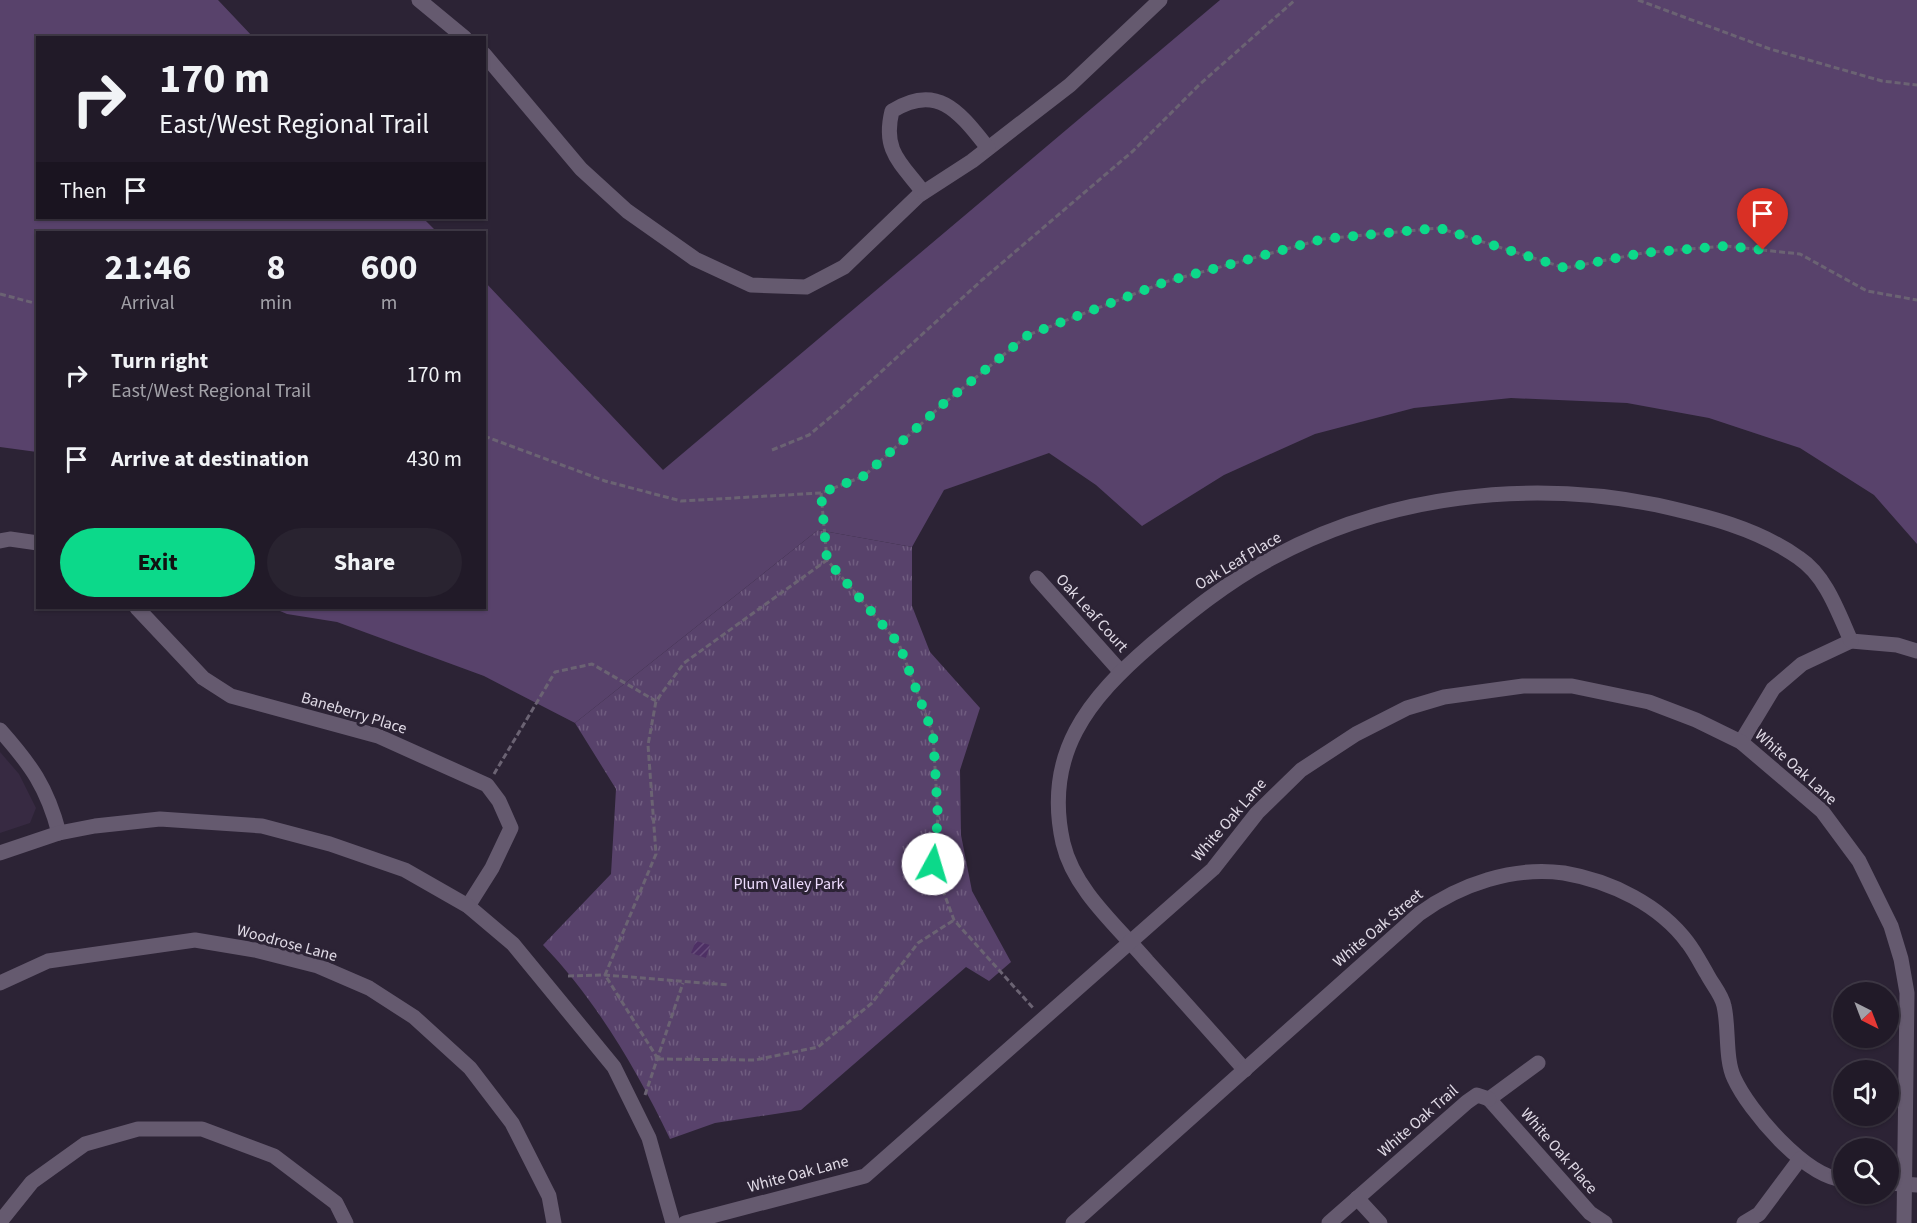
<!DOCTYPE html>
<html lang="en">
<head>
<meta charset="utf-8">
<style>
  body { margin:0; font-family:"Source Sans 3",sans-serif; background:#292330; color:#f1f3f6; height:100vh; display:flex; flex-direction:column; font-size:22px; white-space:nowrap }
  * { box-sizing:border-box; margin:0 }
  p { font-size:20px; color:#a2a1a8 }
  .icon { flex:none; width:33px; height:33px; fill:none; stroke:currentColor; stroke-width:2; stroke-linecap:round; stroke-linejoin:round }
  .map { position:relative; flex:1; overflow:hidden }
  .side { position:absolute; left:36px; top:231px; width:450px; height:378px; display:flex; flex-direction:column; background:#211a28; border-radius:0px; box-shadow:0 2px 4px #0004,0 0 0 2px #3e3845 }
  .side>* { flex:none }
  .top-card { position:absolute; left:36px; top:36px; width:450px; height:183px; border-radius:0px; box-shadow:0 2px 4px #0004,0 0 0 2px #3e3845; background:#211a28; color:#f1f3f6; overflow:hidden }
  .needle { width:39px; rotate:138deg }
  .tools { position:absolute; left:1833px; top:982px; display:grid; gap:12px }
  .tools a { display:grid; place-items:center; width:66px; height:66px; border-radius:50%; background:#211a28; box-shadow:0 2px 4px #0004,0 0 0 2px #3e3845; font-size:30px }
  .pin { position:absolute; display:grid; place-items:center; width:51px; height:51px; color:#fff; margin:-62px -26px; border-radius:50% 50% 50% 0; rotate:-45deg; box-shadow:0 0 6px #0007 }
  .pin .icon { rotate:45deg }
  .me { position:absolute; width:66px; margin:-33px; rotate:6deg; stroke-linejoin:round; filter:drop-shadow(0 0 4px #0008) }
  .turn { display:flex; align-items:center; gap:21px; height:126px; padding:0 24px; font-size:27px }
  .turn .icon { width:78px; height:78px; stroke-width:2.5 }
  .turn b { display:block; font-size:42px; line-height:51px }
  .then { display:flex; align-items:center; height:57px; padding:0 24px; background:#0003; gap:12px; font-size:22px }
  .eta { display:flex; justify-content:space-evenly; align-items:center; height:102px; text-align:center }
  .eta b { font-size:36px; font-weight:700; line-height:42px }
  .cta { display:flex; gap:12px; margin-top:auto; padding:12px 24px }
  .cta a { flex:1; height:69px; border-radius:36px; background:#0cd98a; color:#111; font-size:24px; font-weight:700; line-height:69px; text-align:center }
  .cta a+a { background:#292330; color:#f1f3f6 }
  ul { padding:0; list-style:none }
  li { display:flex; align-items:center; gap:18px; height:84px; padding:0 24px }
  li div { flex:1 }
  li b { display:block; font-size:22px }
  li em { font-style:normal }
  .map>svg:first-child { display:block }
  .built { fill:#372a42 }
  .green { fill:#58426b }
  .park { fill:url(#park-tufts) }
  .building { fill:url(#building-hatch) }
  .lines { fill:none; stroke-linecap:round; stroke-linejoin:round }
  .path { stroke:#6b6373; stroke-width:3; stroke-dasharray:6 3; stroke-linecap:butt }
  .minor { stroke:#655a6f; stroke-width:15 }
  .route { stroke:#0cd98a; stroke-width:10; stroke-dasharray:0 18 }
  .labels { text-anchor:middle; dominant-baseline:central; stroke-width:6; stroke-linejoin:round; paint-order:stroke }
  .street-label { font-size:16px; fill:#e0dae6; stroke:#2c2335 }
  .park-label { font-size:16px; fill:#eedcfe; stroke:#2c2335 }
</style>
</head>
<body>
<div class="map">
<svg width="1917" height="1223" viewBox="0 0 1917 1223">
  <defs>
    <pattern id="park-tufts" width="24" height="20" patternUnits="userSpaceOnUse" patternTransform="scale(1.5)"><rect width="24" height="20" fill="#58426b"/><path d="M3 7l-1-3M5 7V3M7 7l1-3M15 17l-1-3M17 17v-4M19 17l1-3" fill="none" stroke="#705d80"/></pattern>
    <pattern id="building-hatch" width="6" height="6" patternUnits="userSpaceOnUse" patternTransform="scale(1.5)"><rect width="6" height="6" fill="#4e3065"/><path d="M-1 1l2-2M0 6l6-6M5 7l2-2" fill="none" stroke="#674d7b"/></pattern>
  </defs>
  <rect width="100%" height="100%" fill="#2c2335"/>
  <polygon class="built" points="0,752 19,774 36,808 30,823 0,833"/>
  <g class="green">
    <polygon points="0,0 218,0 253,37 38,38 38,218 423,218 437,232 38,232 37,452 0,447"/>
    <polygon points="1220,0 1917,0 1917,544 1874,495 1800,448 1709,418 1627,403 1511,398 1414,408 1315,434 1224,475 1142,526 1096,485 1049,453 944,490 912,547 818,530 575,723 484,676 337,622 287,614 273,608 484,608 485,282 663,470"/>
  </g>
  <path class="park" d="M818,530L912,547V606L930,652L980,708L960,770L961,835L972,891L1011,962L989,981L966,967L801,1110L715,1123L670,1139C637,1070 596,1000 543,945L611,874L616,789L575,723Z"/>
  <polygon class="building" points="696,941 710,945 706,958 691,953"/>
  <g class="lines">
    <g class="path">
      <polyline points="1638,0 1770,49 1882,81 1917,85"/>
      <polyline points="0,294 38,304"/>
      <polyline points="484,436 605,481 681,501 821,493 864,476 942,405 1028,335 1165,282 1323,239 1439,228 1565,268 1643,253 1726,246 1800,254 1867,291 1917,300"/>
      <polyline points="772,450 809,435 839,410 982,280 1133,151 1199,85 1295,0"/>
      <polyline points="821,493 827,560 899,644 933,734 938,818 933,864 954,920 1034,1009"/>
      <polyline points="494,774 555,672 592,664 656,701"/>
      <polyline points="568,976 605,975 729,985"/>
      <polyline points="658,1059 605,975 656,854 648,745 656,701 684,663 827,560"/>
      <polyline points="658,1059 755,1060 818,1047 872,1003 918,943 954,920"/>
      <polyline points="645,1095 683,983"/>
    </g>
    <g class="minor">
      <polyline points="419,0 465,38"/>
      <polyline points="484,54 581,169 627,211 695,259 751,285 806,287 844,267 918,196 972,161 1070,85 1160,0"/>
      <path d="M923,192C901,163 882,151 892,111C938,82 960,113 988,148"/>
      <polyline points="0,541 10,539 38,543"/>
      <polyline points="1037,578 1120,671"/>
      <polyline points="137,608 203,678 231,696 378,736 487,785 499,801 511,828 492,868 468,906"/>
      <path d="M0,730C31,765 47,787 59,833"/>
      <polyline points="1741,742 1773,689 1802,664 1851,641 1897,645 1917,651"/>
      <polyline points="0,853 59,833 95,826 160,819 262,826 330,844 405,870 468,906 513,944 614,1067 649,1138 673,1223"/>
      <polyline points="0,983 48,961 195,940 255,950 318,966 369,988 414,1017 470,1068 512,1123 549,1196 554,1223"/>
      <path d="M1245,1070C1212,1033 1180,997 1147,961C1117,926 1074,890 1063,843C1043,754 1088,699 1152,644C1189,613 1227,582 1270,559C1387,495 1527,479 1657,505C1706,516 1757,528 1799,558C1826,576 1838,612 1851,641"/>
      <polyline points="1489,1099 1590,1213 1605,1223"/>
      <polyline points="1489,1099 1538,1063"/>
      <polyline points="1888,1183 1917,1185"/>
      <polyline points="1357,1198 1380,1223"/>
      <polyline points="0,1222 32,1182 85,1144 138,1129 202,1129 274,1156 336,1203 346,1223"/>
      <polyline points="685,1223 865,1176 1213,869 1257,813 1301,770 1356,734 1407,708 1444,697 1523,686 1572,686 1649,702 1696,720 1741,742 1822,811 1859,861 1891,926 1901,959 1907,993 1904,1223"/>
      <path d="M1073,1223L1419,914C1460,884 1514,866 1564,873C1611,881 1660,905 1688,943C1695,952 1701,964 1707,974C1712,984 1722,995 1724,1006C1729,1027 1725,1059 1734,1078C1749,1111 1805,1177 1844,1180"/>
      <polyline points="1329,1223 1467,1102 1477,1095 1489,1099"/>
      <polyline points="1744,1223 1759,1214 1800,1159"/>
    </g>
  </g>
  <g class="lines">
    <polyline class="route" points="933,864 938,818 933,734 899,644 827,560 821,493 864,476 942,405 1028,335 1165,282 1323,239 1439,228 1565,268 1643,253 1726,246 1763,250"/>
  </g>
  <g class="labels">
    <g class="street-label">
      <text transform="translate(1238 561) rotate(-31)">Oak Leaf Place</text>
      <text transform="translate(1092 613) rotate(48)">Oak Leaf Court</text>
      <text transform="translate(354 713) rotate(17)">Baneberry Place</text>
      <text transform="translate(1796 767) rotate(42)">White Oak Lane</text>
      <text transform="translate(1229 820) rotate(-49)">White Oak Lane</text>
      <text transform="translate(1378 928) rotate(-40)">White Oak Street</text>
      <text transform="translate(287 943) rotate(15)">Woodrose Lane</text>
      <text transform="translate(1418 1121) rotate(-41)">White Oak Trail</text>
      <text transform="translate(1559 1151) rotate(49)">White Oak Place</text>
      <text transform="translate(798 1174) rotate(-15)">White Oak Lane</text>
    </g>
    <g class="park-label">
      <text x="789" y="884">Plum Valley Park</text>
    </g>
  </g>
</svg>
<div class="tools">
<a><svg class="needle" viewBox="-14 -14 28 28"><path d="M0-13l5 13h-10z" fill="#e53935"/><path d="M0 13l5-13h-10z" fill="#a2a1a8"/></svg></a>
<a><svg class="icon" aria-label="sound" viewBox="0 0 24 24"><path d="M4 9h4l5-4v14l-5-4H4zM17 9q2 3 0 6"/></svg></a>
<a><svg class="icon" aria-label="search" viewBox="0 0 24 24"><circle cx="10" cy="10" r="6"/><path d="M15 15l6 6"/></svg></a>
</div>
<div class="pin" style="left:1763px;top:250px;background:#d93025"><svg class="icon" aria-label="arrive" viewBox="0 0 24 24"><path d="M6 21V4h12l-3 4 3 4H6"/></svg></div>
<svg class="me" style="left:933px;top:864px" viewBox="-20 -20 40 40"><circle r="19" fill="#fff"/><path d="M0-13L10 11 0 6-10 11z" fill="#0cd98a"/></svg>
<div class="top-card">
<div class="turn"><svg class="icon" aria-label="right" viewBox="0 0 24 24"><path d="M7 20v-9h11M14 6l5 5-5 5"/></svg><div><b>170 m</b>East/West Regional Trail</div></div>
<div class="then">Then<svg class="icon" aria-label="arrive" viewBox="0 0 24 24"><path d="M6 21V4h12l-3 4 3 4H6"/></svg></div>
</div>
<section class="side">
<div class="eta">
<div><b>21:46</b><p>Arrival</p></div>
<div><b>8</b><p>min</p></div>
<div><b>600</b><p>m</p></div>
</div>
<ul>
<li><svg class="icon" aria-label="right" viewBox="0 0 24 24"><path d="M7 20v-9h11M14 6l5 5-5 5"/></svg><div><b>Turn right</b><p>East/West Regional Trail</p></div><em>170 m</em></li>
<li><svg class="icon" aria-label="arrive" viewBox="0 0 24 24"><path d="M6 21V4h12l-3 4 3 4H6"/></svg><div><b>Arrive at destination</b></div><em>430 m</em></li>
</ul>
<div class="cta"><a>Exit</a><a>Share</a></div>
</section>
</div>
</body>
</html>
